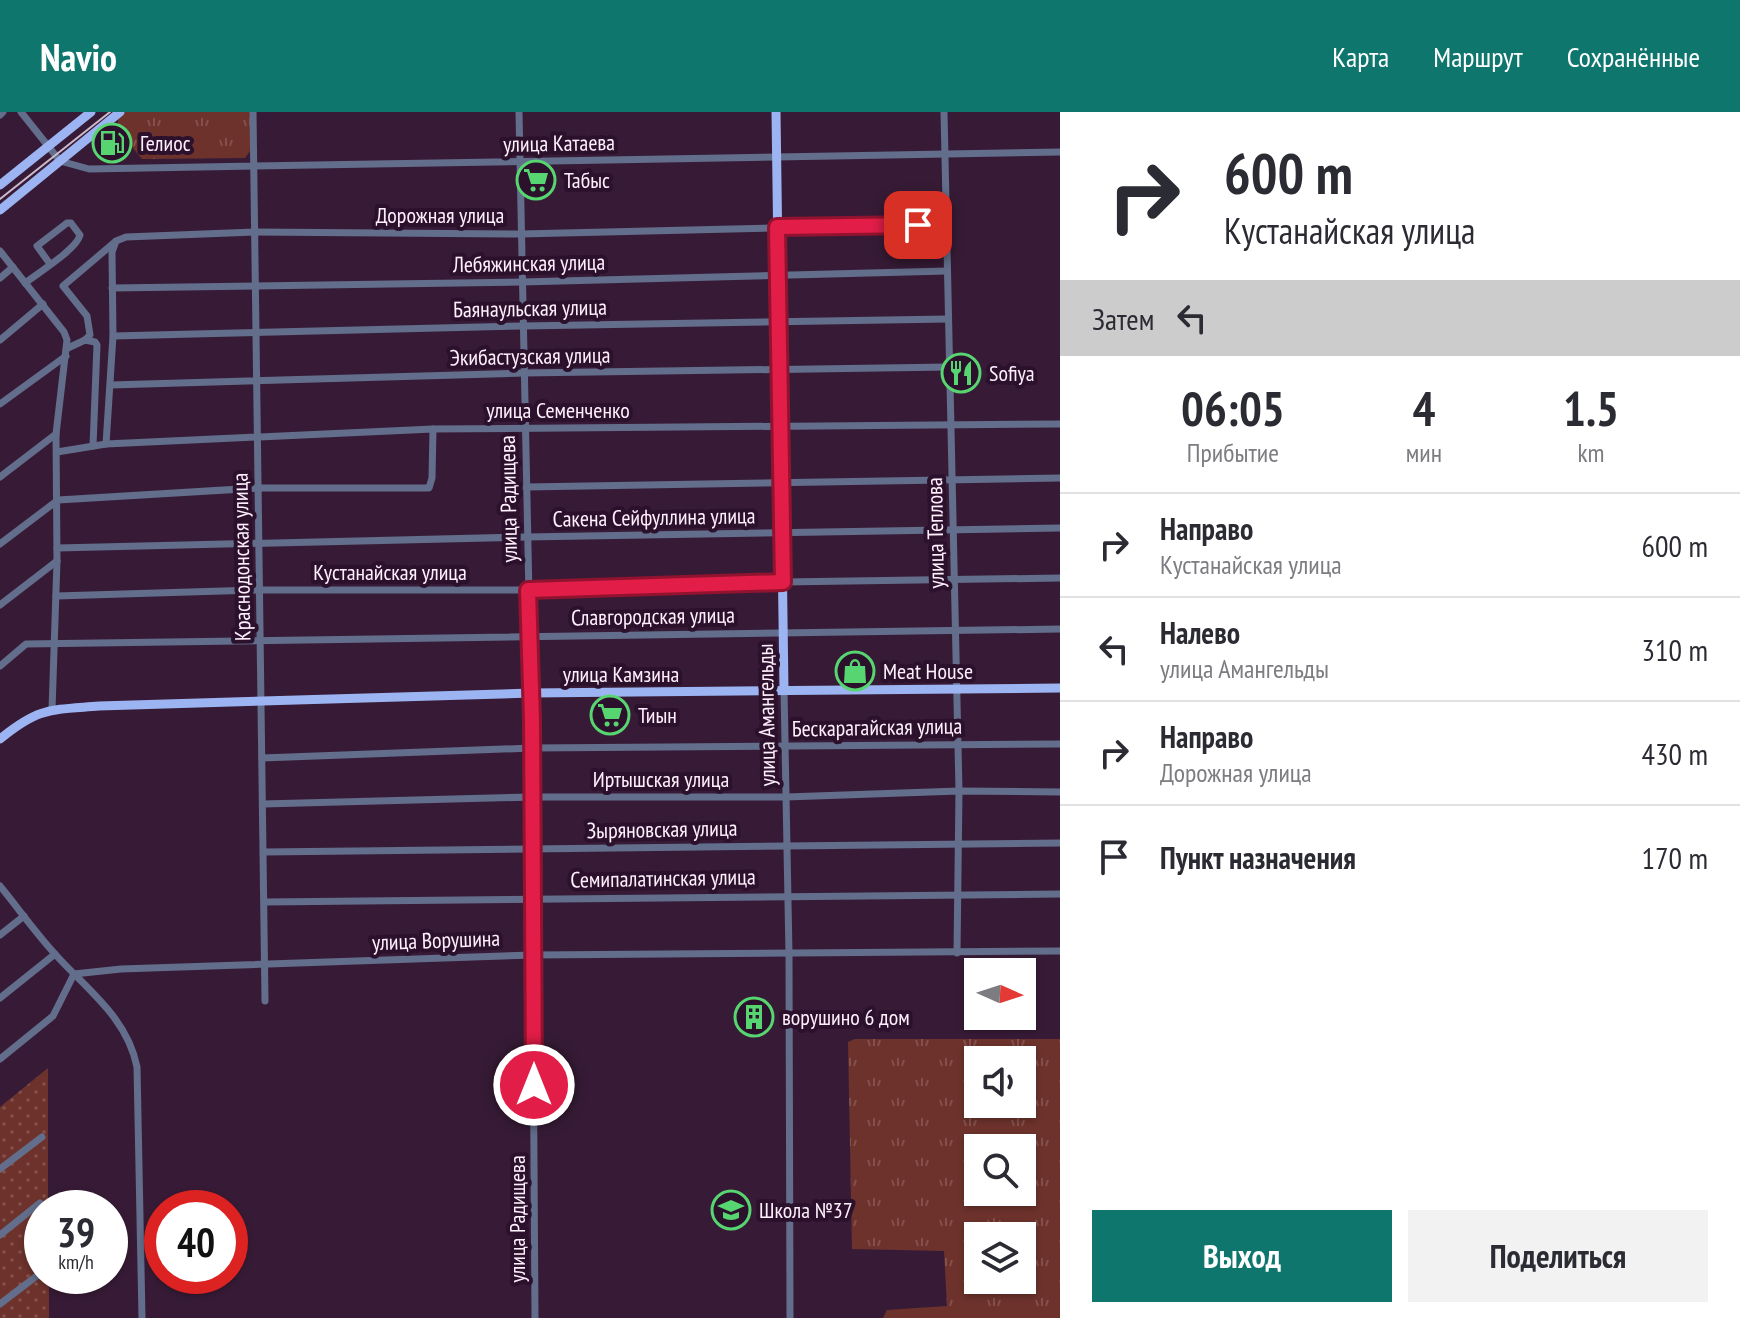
<!DOCTYPE html>
<html lang="ru">
<head>
<meta charset="utf-8">
<style>
  body { margin:0; font-family:"PT Sans Narrow",sans-serif; background:#f2f2f3; color:#2b2b33; height:100vh; display:flex; flex-direction:column; font-size:30px; white-space:nowrap }
  * { box-sizing:border-box; margin:0 }
  p { font-size:26px; color:#7c7c81 }
  .icon { flex:none; width:44px; height:44px; fill:none; stroke:currentColor; stroke-width:2; stroke-linecap:round; stroke-linejoin:round }
  .map { position:relative; flex:1; overflow:hidden }
  .sheet { display:flex; flex-direction:column; background:#fff; width:680px }
  .sheet>* { flex:none }
  .guide { background:#fff; color:#2b2b33; overflow:hidden }
  .needle { width:52px; rotate:93deg }
  .buttons { position:absolute; left:964px; top:846px; display:grid; gap:16px }
  .buttons a { display:grid; place-items:center; width:72px; height:72px; border-radius:0px; background:#fff; box-shadow:0 2px 6px #0004; font-size:40px }
  .speed { position:absolute; left:24px; top:1078px; display:flex; gap:16px; font-size:40px; font-weight:700; text-align:center }
  .speed>* { display:grid; place-content:center; width:104px; height:104px; border-radius:50%; background:#fff; box-shadow:0 2px 6px #0004; line-height:1 }
  .speed small { font-size:20px; font-weight:400 }
  .speed .limit { border:12px solid #d22; background:#fff; color:#111 }
  .pin { position:absolute; display:grid; place-items:center; width:68px; height:68px; color:#fff; margin:-34px; border-radius:16px; box-shadow:0 4px 12px #0006 }
  .me { position:absolute; width:88px; margin:-44px; rotate:0deg; stroke-linejoin:round; filter:drop-shadow(0 0 6px #0008) }
  .turn { display:flex; align-items:center; gap:28px; height:168px; padding:0 32px; font-size:36px }
  .turn .icon { width:104px; height:104px; stroke-width:2.5 }
  .turn b { display:block; font-size:56px; line-height:68px }
  .then { display:flex; align-items:center; height:76px; padding:0 32px; background:#0003; gap:16px; font-size:30px }
  .eta { display:flex; justify-content:space-evenly; align-items:center; height:136px; text-align:center }
  .eta b { font-size:48px; font-weight:600; line-height:56px }
  .action { display:flex; gap:16px; margin-top:auto; padding:16px 32px }
  .action a { flex:1; height:92px; border-radius:0px; background:#0f766e; color:#fff; font-size:32px; font-weight:600; line-height:92px; text-align:center }
  .action a+a { background:#f2f2f3; color:#2b2b33 }
  ul { padding:0; list-style:none }
  li { display:flex; align-items:center; gap:24px; height:104px; padding:0 32px; border-top:2px solid #e1e1e2 }
  li div { flex:1 }
  li b { display:block; font-size:30px }
  li em { font-style:normal }
  header { display:flex; align-items:center; gap:48px; box-sizing:border-box; height:112px; padding:0 40px; background:#0f766e; color:#fff }
  header strong { font-size:38px }
  nav { display:flex; gap:44px; margin-inline-start:auto; font-size:28px }
  main { display:flex; flex:1; min-height:0 }
  .map>svg:first-child { display:block }
  .grass { fill:url(#grass-tufts); fill-rule:evenodd }
  .garden { fill:url(#garden-dots) }
  .lines { fill:none; stroke-linecap:round; stroke-linejoin:round }
  .minor { stroke:#626e8b; stroke-width:7 }
  .major { stroke:#9cb4f1; stroke-width:9 }
  .tram { stroke:#ccbacb; stroke-width:2 }
  .route-casing { stroke:#92132f; stroke-width:20 }
  .route { stroke:#e11d48; stroke-width:14 }
  .labels { text-anchor:middle; dominant-baseline:central; stroke-width:8; stroke-linejoin:round; paint-order:stroke }
  .poi-label { font-size:22px; fill:#fff0fe; stroke:#2c112c; text-anchor:start }
  .street-label { font-size:22px; fill:#fff0fe; stroke:#2c112c }
</style>
</head>
<body>
<header>
<strong>Navio</strong>
<nav><a>Карта</a><a>Маршрут</a><a>Сохранённые</a></nav>
</header>
<main>
<div class="map">
<svg width="1060" height="1206" viewBox="0 0 1060 1206">
  <defs>
    <pattern id="grass-tufts" width="24" height="20" patternUnits="userSpaceOnUse" patternTransform="scale(2)"><rect width="24" height="20" fill="#6d322c"/><path d="M3 7l-1-3M5 7V3M7 7l1-3M15 17l-1-3M17 17v-4M19 17l1-3" fill="none" stroke="#83504c"/></pattern>
    <pattern id="garden-dots" width="8" height="8" patternUnits="userSpaceOnUse" patternTransform="scale(2)"><rect width="8" height="8" fill="#6d322c"/><path d="M2 2h.1M6 6h.1" fill="none" stroke="#83504c" stroke-width="1.8" stroke-linecap="round"/></pattern>
  </defs>
  <rect width="100%" height="100%" fill="#371b36"/>
  <g class="grass">
    <polygon points="124,0 251,0 253,35 245,46 142,47 118,18 118,5"/>
    <path d="M855,927H1060V1206H883L887,1198L947,1194L944,1139L852,1137L848,930ZM978,948H1022V992H978ZM978,1036H1022V1080H978ZM978,1124H1022V1168H978Z"/>
  </g>
  <polygon class="garden" points="48,956 48,1096 42,1096 42,1164 49,1164 49,1206 0,1206 0,995"/>
  <g class="lines">
    <g class="minor">
      <polyline points="21,0 60,49 89,57 1060,40"/>
      <polyline points="253,0 265,889"/>
      <polyline points="519,0 531,581 535,1206"/>
      <polyline points="944,0 959,679 957,841"/>
      <polyline points="0,3 3,0"/>
      <polyline points="0,139 64,220 67,228 56,322 57,449 52,598"/>
      <polyline points="0,166 13,155"/>
      <path d="M25,171C38,161 77,137 80,123L71,111H67L37,134L50,152"/>
      <polyline points="112,176 522,170 947,159"/>
      <polyline points="113,224 523,214 948,207"/>
      <polyline points="0,228 43,192"/>
      <polyline points="85,228 90,223 87,204 63,174 115,130"/>
      <polyline points="68,236 85,228 95,230 97,233 93,334"/>
      <polyline points="111,273 524,261 949,255"/>
      <polyline points="0,292 66,244"/>
      <polyline points="106,332 113,224 112,140 116,129 126,125 255,120 521,122 946,112"/>
      <polyline points="57,340 106,332 433,317 1060,312"/>
      <polyline points="0,365 56,322"/>
      <polyline points="526,375 1060,366"/>
      <polyline points="0,432 58,388 258,376 429,376 432,366 433,317"/>
      <polyline points="57,436 526,425 1060,416"/>
      <polyline points="56,484 260,478 528,478 783,470 1060,466"/>
      <polyline points="0,493 57,449"/>
      <polyline points="0,554 26,532 1060,517"/>
      <polyline points="784,578 789,842 790,1206"/>
      <polyline points="262,646 532,636 1060,632"/>
      <polyline points="263,692 532,685 786,685 959,679 1060,680"/>
      <polyline points="264,740 1060,731"/>
      <path d="M0,774C18,796 35,820 55,842C87,878 127,905 137,955L142,1206"/>
      <polyline points="265,790 1060,782"/>
      <polyline points="0,823 24,804"/>
      <polyline points="0,886 55,842"/>
      <polyline points="0,947 53,904 74,862 121,857 533,843 1060,839"/>
      <polyline points="0,1057 42,1025"/>
      <polyline points="0,1123 40,1091"/>
      <polyline points="0,1192 42,1160"/>
    </g>
    <g class="major">
      <polyline points="776,0 784,578"/>
      <polyline points="0,73 91,0"/>
      <polyline points="0,98 120,0"/>
      <path d="M0,627C39,595 50,598 99,594L531,581L1060,576"/>
    </g>
    <polyline class="tram" points="0,87 110,0"/>
  </g>
  <g class="lines">
    <g class="route-casing">
      <polyline id="route" points="534,973 532,608 528,478 783,470 777,115 918,113"/>
    </g>
    <use href="#route" class="route"/>
  </g>
  <defs>
    <g id="fuel-ring" transform="scale(2)"><circle r="9.5" fill="#2c112c" stroke="#57d570" stroke-width="1.5"/><path d="M-5.5-6h7V0h2V4h1.3V-2.5L3-4.5l.8-.8L6-3V5H2.5V1h-1V6h-7ZM-4.2-4.7v3.2H.2V-4.7Z" fill="#57d570"/></g>
    <g id="supermarket-ring" transform="scale(2)"><circle r="9.5" fill="#2c112c" stroke="#57d570" stroke-width="1.5"/><path d="M-6-5.5h2.5l.6 2H6L4.5 2H-2.5L-4.4-4H-6ZM-1.5 3.2a1.3 1.3 0 1 0 .1 0ZM3 3.2a1.3 1.3 0 1 0 .1 0Z" fill="#57d570"/></g>
    <g id="restaurant-ring" transform="scale(2)"><circle r="9.5" fill="#2c112c" stroke="#57d570" stroke-width="1.5"/><path d="M-5-6h1v4h1v-4h1v4h1v-4h1v5L-1.5 .5V6h-2V.5L-5-1ZM5-6V6H3V1.5H1.5Q1.5-4 5-6Z" fill="#57d570"/></g>
    <g id="shop-ring" transform="scale(2)"><circle r="9.5" fill="#2c112c" stroke="#57d570" stroke-width="1.5"/><path d="M-5-2.5h2.3a2.7 3.5 0 0 1 5.4 0H5L5.5 6h-11ZM-1.5-2.5h3a1.5 2.3 0 0 0-3 0Z" fill="#57d570"/></g>
    <g id="building-ring" transform="scale(2)"><circle r="9.5" fill="#2c112c" stroke="#57d570" stroke-width="1.5"/><path d="M-4-6H4V6H1V3H-1V6H-4ZM-2.5-4.3h1.7v1.8h-1.7ZM.8-4.3h1.7v1.8H.8ZM-2.5-1h1.7V.8h-1.7ZM.8-1h1.7V.8H.8Z" fill="#57d570"/></g>
    <g id="school-ring" transform="scale(2)"><circle r="9.5" fill="#2c112c" stroke="#57d570" stroke-width="1.5"/><path d="M0-5L7-2L0 1L-7-2ZM-4 1L0 2.5L4 1V4Q0 6-4 4Z" fill="#57d570"/></g>
  </defs>
  <g fill-rule="evenodd">
    <use href="#fuel-ring" x="112" y="31"/>
    <use href="#supermarket-ring" x="536" y="68"/>
    <use href="#restaurant-ring" x="961" y="261"/>
    <use href="#shop-ring" x="855" y="559"/>
    <use href="#supermarket-ring" x="610" y="603"/>
    <use href="#building-ring" x="754" y="905"/>
    <use href="#school-ring" x="731" y="1098"/>
  </g>
  <g class="labels">
    <g class="poi-label">
      <text x="140" y="31">Гелиос</text>
      <text x="564" y="68">Табыс</text>
      <text x="989" y="261">Sofiya</text>
      <text x="883" y="559">Meat House</text>
      <text x="638" y="603">Тиын</text>
      <text x="782" y="905">ворушино 6 дом</text>
      <text x="759" y="1098">Школа №37</text>
    </g>
    <g class="street-label">
      <text transform="translate(559 31) rotate(-1)">улица Катаева</text>
      <text x="440" y="103">Дорожная улица</text>
      <text transform="translate(529 151) rotate(-1)">Лебяжинская улица</text>
      <text transform="translate(530 196) rotate(-1)">Баянаульская улица</text>
      <text transform="translate(530 244) rotate(-1)">Экибастузская улица</text>
      <text x="558" y="298">улица Семенченко</text>
      <text transform="translate(508 387) rotate(-91)">улица Радищева</text>
      <text transform="translate(654 405) rotate(-1)">Сакена Сейфуллина улица</text>
      <text transform="translate(935 421) rotate(-91)">улица Теплова</text>
      <text transform="translate(241 445) rotate(-91)">Краснодонская улица</text>
      <text x="390" y="460">Кустанайская улица</text>
      <text transform="translate(653 504) rotate(-1)">Славгородская улица</text>
      <text x="621" y="562">улица Камзина</text>
      <text transform="translate(766 603) rotate(-91)">улица Амангельды</text>
      <text transform="translate(877 615) rotate(-1)">Бескарагайская улица</text>
      <text x="661" y="667">Иртышская улица</text>
      <text transform="translate(662 717) rotate(-1)">Зыряновская улица</text>
      <text transform="translate(663 766) rotate(-1)">Семипалатинская улица</text>
      <text transform="translate(436 828) rotate(-2)">улица Ворушина</text>
      <text transform="translate(517 1107) rotate(-90)">улица Радищева</text>
    </g>
  </g>
</svg>
<div class="buttons">
<a><svg class="needle" viewBox="-14 -14 28 28"><path d="M0-13l5 13h-10z" fill="#e53935"/><path d="M0 13l5-13h-10z" fill="#7c7c81"/></svg></a>
<a><svg class="icon" aria-label="sound" viewBox="0 0 24 24"><path d="M4 9h4l5-4v14l-5-4H4zM17 9q2 3 0 6"/></svg></a>
<a><svg class="icon" aria-label="search" viewBox="0 0 24 24"><circle cx="10" cy="10" r="6"/><path d="M15 15l6 6"/></svg></a>
<a><svg class="icon" aria-label="layers" viewBox="0 0 24 24"><path d="M12 4l9 5-9 5-9-5zM3 14l9 5 9-5"/></svg></a>
</div>
<div class="speed"><div>39<small>km/h</small></div><div class="limit">40</div></div>
<div class="pin" style="left:918px;top:113px;background:#d93025"><svg class="icon" aria-label="arrive" viewBox="0 0 24 24"><path d="M6 21V4h12l-3 4 3 4H6"/></svg></div>
<svg class="me" style="left:534px;top:973px" viewBox="-20 -20 40 40"><circle r="17" fill="#e11d48" stroke="#fff" stroke-width="3"/><path d="M0-11L8 9 0 5-8 9z" fill="#fff"/></svg>
</div>
<section class="sheet">
<div class="guide">
<div class="turn"><svg class="icon" aria-label="right" viewBox="0 0 24 24"><path d="M7 20v-9h11M14 6l5 5-5 5"/></svg><div><b>600 m</b>Кустанайская улица</div></div>
<div class="then">Затем<svg class="icon" aria-label="left" viewBox="0 0 24 24"><path d="M17 20v-9H6M10 6l-5 5 5 5"/></svg></div>
</div>
<div class="eta">
<div><b>06:05</b><p>Прибытие</p></div>
<div><b>4</b><p>мин</p></div>
<div><b>1.5</b><p>km</p></div>
</div>
<ul>
<li><svg class="icon" aria-label="right" viewBox="0 0 24 24"><path d="M7 20v-9h11M14 6l5 5-5 5"/></svg><div><b>Направо</b><p>Кустанайская улица</p></div><em>600 m</em></li>
<li><svg class="icon" aria-label="left" viewBox="0 0 24 24"><path d="M17 20v-9H6M10 6l-5 5 5 5"/></svg><div><b>Налево</b><p>улица Амангельды</p></div><em>310 m</em></li>
<li><svg class="icon" aria-label="right" viewBox="0 0 24 24"><path d="M7 20v-9h11M14 6l5 5-5 5"/></svg><div><b>Направо</b><p>Дорожная улица</p></div><em>430 m</em></li>
<li><svg class="icon" aria-label="arrive" viewBox="0 0 24 24"><path d="M6 21V4h12l-3 4 3 4H6"/></svg><div><b>Пункт назначения</b></div><em>170 m</em></li>
</ul>
<div class="action"><a>Выход</a><a>Поделиться</a></div>
</section>
</main>
</body>
</html>
